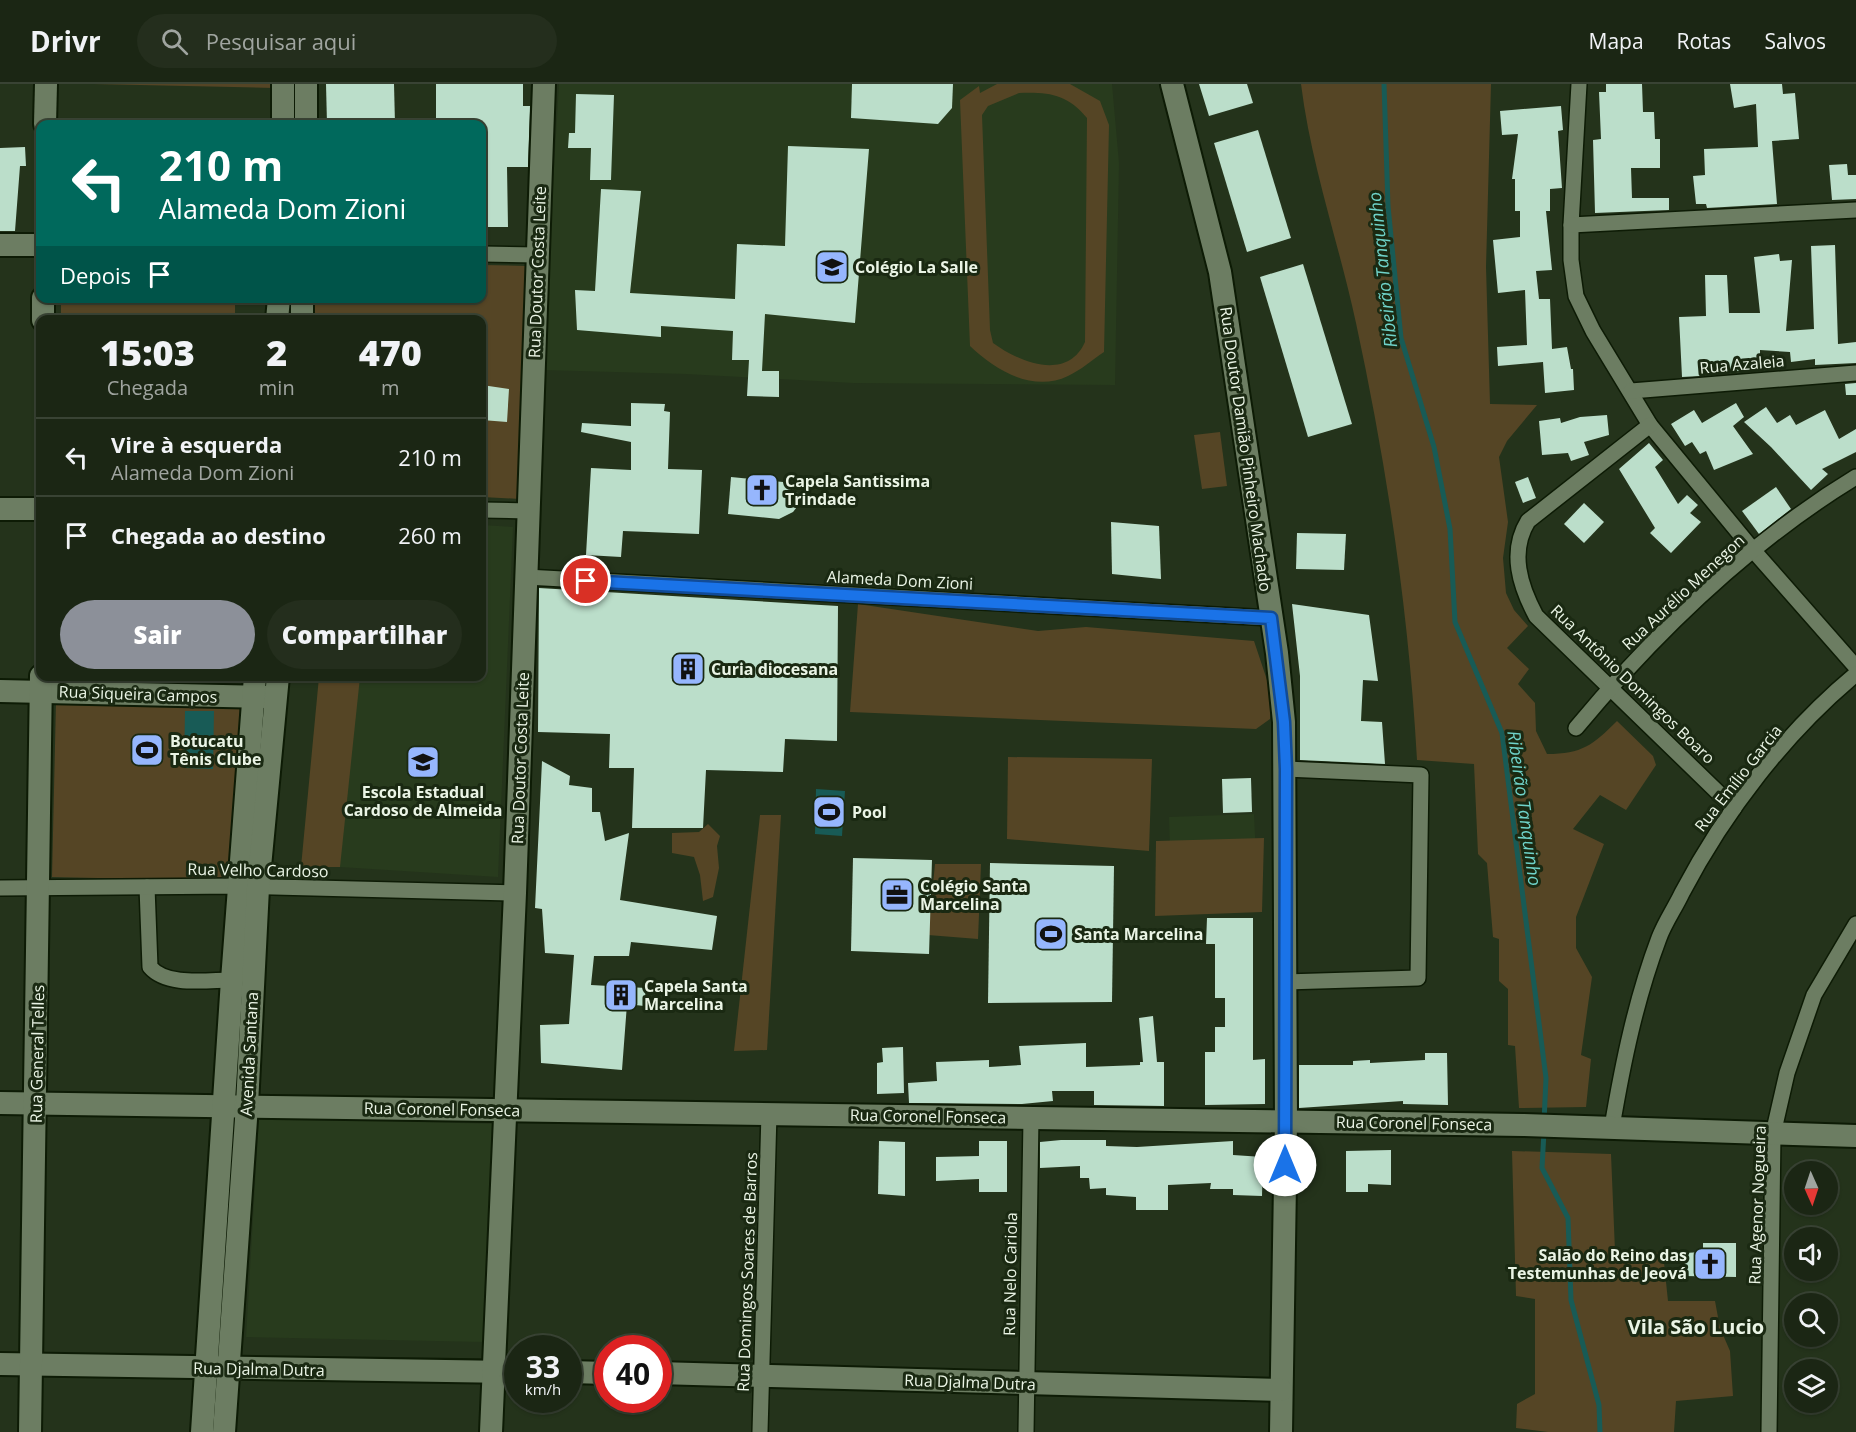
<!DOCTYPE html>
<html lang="pt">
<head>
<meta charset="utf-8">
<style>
  body { margin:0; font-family:"Open Sans",sans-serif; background:#242e1d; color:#f1f3f6; height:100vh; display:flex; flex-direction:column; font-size:22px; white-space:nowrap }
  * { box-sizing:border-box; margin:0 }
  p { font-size:20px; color:#a0a5a0 }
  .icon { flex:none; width:33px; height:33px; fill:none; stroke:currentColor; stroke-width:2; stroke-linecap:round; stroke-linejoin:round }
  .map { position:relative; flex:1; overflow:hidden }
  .sheet { position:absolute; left:36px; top:231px; width:450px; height:366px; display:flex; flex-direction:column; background:#1b2614; border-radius:12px; box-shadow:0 2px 4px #0004,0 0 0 2px #394334 }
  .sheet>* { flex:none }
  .guide { position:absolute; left:36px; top:36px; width:450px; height:183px; border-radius:12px; box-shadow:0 2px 4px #0004,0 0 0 2px #394334; background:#00695c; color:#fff; overflow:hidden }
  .needle { width:39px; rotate:177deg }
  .tools { position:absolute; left:1784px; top:1077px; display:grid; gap:12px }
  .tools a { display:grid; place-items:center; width:54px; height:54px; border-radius:50%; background:#1b2614; box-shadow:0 2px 4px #0004,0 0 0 2px #394334; font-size:30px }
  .speed { position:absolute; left:504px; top:1251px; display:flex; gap:12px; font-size:30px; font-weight:700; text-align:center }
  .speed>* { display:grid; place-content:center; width:78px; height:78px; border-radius:50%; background:#1b2614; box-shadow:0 2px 4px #0004,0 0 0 2px #394334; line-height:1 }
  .speed small { font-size:15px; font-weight:400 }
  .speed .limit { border:9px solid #d22; background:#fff; color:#111 }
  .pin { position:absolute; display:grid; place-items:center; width:51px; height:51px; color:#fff; margin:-26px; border:3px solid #fff; border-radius:50%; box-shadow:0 2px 6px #0007 }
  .me { position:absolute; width:66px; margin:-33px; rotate:0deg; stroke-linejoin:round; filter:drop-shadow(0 0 4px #0008) }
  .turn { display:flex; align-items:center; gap:21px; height:126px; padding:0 24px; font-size:27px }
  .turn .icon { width:78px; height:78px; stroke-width:2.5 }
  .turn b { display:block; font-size:42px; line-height:51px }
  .then { display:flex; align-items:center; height:57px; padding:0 24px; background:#0003; gap:12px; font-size:22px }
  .eta { display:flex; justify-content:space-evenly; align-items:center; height:102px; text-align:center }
  .eta b { font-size:36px; font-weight:800; line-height:42px }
  .primary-button { display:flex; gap:12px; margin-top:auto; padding:12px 24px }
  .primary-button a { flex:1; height:69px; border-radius:36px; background:#8c9099; color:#fff; font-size:24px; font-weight:800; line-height:69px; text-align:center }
  .primary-button a+a { background:#242e1d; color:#f1f3f6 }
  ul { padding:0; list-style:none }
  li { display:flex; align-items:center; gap:18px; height:78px; padding:0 24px; border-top:2px solid #394334 }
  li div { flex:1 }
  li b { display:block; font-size:22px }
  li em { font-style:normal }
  header { display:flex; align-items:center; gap:36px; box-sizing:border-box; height:84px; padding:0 30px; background:#1b2614; border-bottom:2px solid #394334 }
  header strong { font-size:28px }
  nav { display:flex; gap:33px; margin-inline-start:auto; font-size:21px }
  .search { width:420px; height:54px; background:#242e1d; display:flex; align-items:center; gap:15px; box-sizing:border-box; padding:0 21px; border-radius:33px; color:#a0a5a0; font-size:22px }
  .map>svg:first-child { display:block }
  .built { fill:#283b1d }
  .green { fill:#554525; fill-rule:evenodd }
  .water { fill:#185b56 }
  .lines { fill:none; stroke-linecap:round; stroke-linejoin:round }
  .stream { stroke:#185b56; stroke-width:5 }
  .building { fill:#bbdeca }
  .street-casing { stroke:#0d1b05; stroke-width:18 }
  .secondary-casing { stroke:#0d1b05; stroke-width:26 }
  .street { stroke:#6c7d62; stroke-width:15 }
  .secondary { stroke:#6c7d62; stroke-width:22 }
  .route-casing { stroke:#114b97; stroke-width:15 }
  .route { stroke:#1a73e8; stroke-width:10 }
  .labels { text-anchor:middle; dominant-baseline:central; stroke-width:6; stroke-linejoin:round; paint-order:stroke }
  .poi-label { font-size:16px; font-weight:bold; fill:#eaf4e5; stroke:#1a2912; text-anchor:start }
  .street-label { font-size:16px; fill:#eaf4e5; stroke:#1a2912 }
  .water-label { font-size:18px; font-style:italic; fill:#6fd3c9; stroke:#1a2912 }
  .quarter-label { font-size:20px; font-weight:bold; fill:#eaf4e5; stroke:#1a2912 }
</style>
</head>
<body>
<header>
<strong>Drivr</strong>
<div class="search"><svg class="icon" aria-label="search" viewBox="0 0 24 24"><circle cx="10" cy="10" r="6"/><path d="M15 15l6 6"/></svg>Pesquisar aqui</div>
<nav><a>Mapa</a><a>Rotas</a><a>Salvos</a></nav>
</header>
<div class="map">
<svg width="1856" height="1348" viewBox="0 0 1856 1348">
  <rect width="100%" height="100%" fill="#24331b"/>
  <g class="built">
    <polygon points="559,0 1112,0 1119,79 1115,301 853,299 686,290 542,286"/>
    <polygon points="482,441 513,443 498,793 340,783 339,732 357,593 482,592"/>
    <polygon points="1254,730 1256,772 1170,764 1169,733"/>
    <polygon points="259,1033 493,1040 484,1258 246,1253"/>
  </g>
  <g class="green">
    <polygon points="93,0 274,0 274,4"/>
    <path d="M997,0H1070L1100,17L1109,41L1104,268C1092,276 1081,286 1068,292C1033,309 995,286 970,262L960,16L979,2L980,9ZM1019,9C1049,8 1067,10 1087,34L1085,258C1067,298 1019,278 993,259L990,246L982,31L988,22Z"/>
    <path d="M1301,0H1491L1486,183L1490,320L1537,321L1507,357L1499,373L1508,438L1503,474L1506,509L1514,526L1528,542L1507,564L1529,585L1518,600L1535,619L1536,647L1547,670C1582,670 1593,661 1617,637L1653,672L1656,681L1626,726L1600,711L1573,745L1604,760L1576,833V864L1592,893L1581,971L1591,975L1586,1023L1519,1024L1515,962L1508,961V905L1499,897V855L1493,853L1487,779L1478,770L1474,680L1417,676C1409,529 1387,383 1356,239C1339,160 1311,81 1301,0Z"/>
    <polygon points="482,181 527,182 520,415 482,413 482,236 310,236 311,215 482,214"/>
    <rect x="61" y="215" width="174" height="20"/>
    <polygon points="1220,348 1227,402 1202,405 1194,351"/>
    <polygon points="858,520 1038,547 1086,543 1254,557 1273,614 1270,635 1256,645 850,628"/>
    <polygon points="319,593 360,593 340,783 301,783"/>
    <polygon points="56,618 240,620 234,797 52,793"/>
    <polygon points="1008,673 1152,675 1149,767 1007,755"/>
    <polygon points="760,731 781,731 767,966 734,967"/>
    <polygon points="708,740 720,752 717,762 719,784 713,813 703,817 700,791 694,773 672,769 672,749 699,748"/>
    <polygon points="1264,754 1262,828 1155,832 1156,757"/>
    <polygon points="935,780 981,780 978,855 928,851"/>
    <polygon points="1512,1067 1611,1070 1615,1167 1663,1169 1668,1217 1715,1217 1720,1244 1730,1267 1733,1312 1676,1317 1674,1348 1548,1348 1516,1344 1517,1320 1535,1310 1535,1215 1516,1212"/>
  </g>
  <g class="water">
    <polygon points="185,627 214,627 213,685 184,684"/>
    <polygon points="816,705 845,707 842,752 815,750"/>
  </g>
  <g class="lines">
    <g class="stream">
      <polyline points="1384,0 1388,122 1401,254 1434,363 1450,445 1455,538 1502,649 1546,994 1544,1038"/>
      <polyline points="1544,1047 1542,1084 1568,1134 1571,1216 1599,1321 1600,1348"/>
    </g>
  </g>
  <g class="building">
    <polygon points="326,0 394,0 395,40 327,40"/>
    <polygon points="436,0 523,0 523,22 530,22 528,83 507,83 508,143 482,143 482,40 436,40"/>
    <polygon points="852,0 953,0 952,24 938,40 851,34"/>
    <polygon points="1199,0 1247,0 1253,19 1209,32"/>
    <polygon points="1606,0 1642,0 1643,28 1654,28 1655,55 1660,55 1660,84 1631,84 1632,114 1669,114 1669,126 1595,129 1593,56 1601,55 1599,8 1606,8"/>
    <polygon points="1730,0 1782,0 1783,10 1795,9 1799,55 1772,57 1777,120 1707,124 1706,120 1696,120 1693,92 1705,91 1704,65 1758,63 1756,20 1734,24"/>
    <polygon points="576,10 614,11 611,96 590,96 591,64 568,64 569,49 575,49"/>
    <polygon points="1561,22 1563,46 1558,47 1562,104 1550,105 1550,127 1546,127 1552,186 1536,187 1539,215 1550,215 1552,265 1567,263 1571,285 1573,285 1574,306 1545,309 1543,278 1498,282 1497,263 1527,261 1525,206 1498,209 1493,156 1520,153 1520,127 1515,127 1515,95 1512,95 1518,50 1502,51 1500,27"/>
    <polygon points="1258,46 1291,154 1247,168 1214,59"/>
    <polygon points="788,62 869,65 855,239 765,230 762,287 779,287 779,313 747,312 749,276 732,276 733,247 661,242 661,253 577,246 575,206 595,207 601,105 641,107 630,209 735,215 737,160 785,162"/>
    <polygon points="25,63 26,82 20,82 15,147 0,147 0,64"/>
    <polygon points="1847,80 1848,91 1856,91 1856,115 1832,116 1829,81"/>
    <polygon points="1835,161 1838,260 1856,258 1856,279 1815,281 1815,275 1791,278 1790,268 1760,266 1760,287 1700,287 1700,292 1682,293 1679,233 1706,232 1705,191 1727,191 1729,229 1760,229 1754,173 1779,170 1780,177 1792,176 1786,247 1814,245 1811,162"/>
    <polygon points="1303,180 1352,340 1308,353 1260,193"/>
    <polygon points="1856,299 1856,311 1846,311 1845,300"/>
    <polygon points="482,301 509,305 507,338 482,336"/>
    <polygon points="631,319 665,320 664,327 670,328 668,385 702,386 699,450 623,447 621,473 586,471 591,384 631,386 631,358 581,348 582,339 631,342"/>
    <polygon points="1736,319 1744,333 1733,342 1753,370 1714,386 1706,367 1700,370 1692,358 1685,362 1671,340 1694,326 1702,339"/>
    <polygon points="1766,323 1777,339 1790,331 1796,341 1825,326 1839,355 1856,345 1856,368 1822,385 1828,390 1811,406 1771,363 1744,338"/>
    <polygon points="1607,331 1609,351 1584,358 1589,371 1571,377 1568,369 1542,371 1539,337 1560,334 1561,339 1580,333"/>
    <polygon points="1649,359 1663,376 1655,383 1678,420 1687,411 1698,421 1690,429 1701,438 1671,469 1650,449 1655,444 1619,385"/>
    <polygon points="731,393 783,398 804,414 793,428 779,435 728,430"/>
    <polygon points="1528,393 1536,414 1523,419 1515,398"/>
    <polygon points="1776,403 1791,425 1759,450 1742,427"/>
    <polygon points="1584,419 1604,438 1584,459 1564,440"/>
    <polygon points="1111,438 1159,442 1161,495 1112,490"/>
    <polygon points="1297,449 1346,450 1344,486 1296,485"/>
    <polygon points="539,504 838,522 837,657 785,655 783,688 706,686 703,744 632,744 634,684 609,684 610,650 538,648"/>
    <polygon points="1292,520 1369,531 1378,597 1363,596 1361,637 1382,638 1385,680 1300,676 1300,592"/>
    <polygon points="542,677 570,692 569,701 592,704 592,728 600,728 605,757 629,749 620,816 717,832 712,866 631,858 629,872 594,872 591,901 646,904 644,922 627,920 622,986 541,979 540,941 569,940 574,871 545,869 542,825 535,824"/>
    <polygon points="1251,694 1252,728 1223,729 1222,695"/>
    <polygon points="853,774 932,776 929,870 851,867"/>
    <polygon points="990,779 1114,782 1112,918 988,919"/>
    <polygon points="1207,834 1253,834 1253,976 1265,975 1265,1020 1205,1021 1205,968 1215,968 1215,943 1225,943 1225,914 1215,914 1215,860 1206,860"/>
    <polygon points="1153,932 1157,978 1164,978 1164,1022 1094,1021 1094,1007 1052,1007 1053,1017 1022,1020 909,1019 908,999 937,997 936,978 989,976 989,983 1021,981 1019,962 1086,959 1086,983 1140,981 1140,978 1143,978 1139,934"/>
    <polygon points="903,963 904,1009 877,1010 877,979 883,978 882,964"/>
    <polygon points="1425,969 1447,969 1448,1021 1403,1020 1403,1017 1299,1024 1299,981 1353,981 1353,977 1370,976 1370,979 1425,976"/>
    <polygon points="1061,1056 1106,1056 1106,1062 1137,1063 1233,1057 1233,1071 1263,1073 1262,1112 1233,1111 1233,1105 1210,1105 1211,1099 1168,1101 1168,1126 1136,1126 1136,1113 1106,1111 1106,1104 1090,1105 1089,1094 1080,1094 1080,1082 1040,1084 1040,1058"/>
    <polygon points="879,1057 905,1058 905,1112 878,1110"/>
    <polygon points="979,1057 1007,1057 1007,1108 979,1108 979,1095 936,1097 936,1073 979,1072"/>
    <polygon points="1391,1066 1391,1101 1368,1100 1368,1108 1346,1108 1346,1067"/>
    <polygon points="1703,1159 1736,1159 1736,1193 1684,1192 1684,1169 1703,1168"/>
  </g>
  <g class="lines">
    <g class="street-casing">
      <g id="street">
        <polyline points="1579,0 1571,141 1571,176 1576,212 1593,247 1650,341 1753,466 1856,583"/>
        <polyline points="1571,141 1856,126"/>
        <polyline points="482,170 537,171"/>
        <polyline points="1631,307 1856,289"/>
        <path d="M1650,341L1528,437C1509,468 1520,502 1536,532L1734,724"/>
        <polyline points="482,426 528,427"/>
        <polyline points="526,493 1271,534"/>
        <path d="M1576,644C1656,548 1749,458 1856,393"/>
        <path d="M147,803L150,883C167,903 208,896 232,896"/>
        <polyline points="0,804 239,802 515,809"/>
        <polyline points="1285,898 1418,894 1421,691 1286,685"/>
        <path d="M1612,1043C1623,978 1636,915 1659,854C1665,838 1675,824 1682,809C1725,727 1785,649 1856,590"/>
        <polyline points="760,1348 769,1029"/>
        <polyline points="1026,1348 1031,1034"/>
        <polyline points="1769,1348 1773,1050 1787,989 1814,911 1856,840"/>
      </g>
    </g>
    <g class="secondary-casing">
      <g id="secondary">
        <polyline points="1172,0 1220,188 1277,569 1284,638 1286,1037 1281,1348"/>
        <polyline points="45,40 46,0"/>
        <polyline points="283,40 283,0"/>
        <polyline points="306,40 306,0"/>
        <polyline points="0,161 40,161"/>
        <polyline points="43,236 43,214"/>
        <polyline points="277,236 279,214"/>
        <polyline points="302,236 302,214"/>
        <polyline points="0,425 40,425"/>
        <polyline points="0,607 268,613"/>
        <polyline points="0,1019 1523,1041 1856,1052"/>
        <polyline points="0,1280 518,1288"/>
        <polyline points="568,1288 608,1289"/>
        <polyline points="658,1289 1281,1306"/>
        <polyline points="30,1348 41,592"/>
        <polyline points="202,1348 232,896 255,592"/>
        <polyline points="224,1348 247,1021 258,804 278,592"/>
        <polyline points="491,1348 515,809 544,0"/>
      </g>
    </g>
    <use href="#street" class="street"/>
    <use href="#secondary" class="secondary"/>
  </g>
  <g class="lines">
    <g class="route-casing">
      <polyline id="route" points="586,497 1271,534 1284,638 1286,685 1285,1081"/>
    </g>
    <use href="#route" class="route"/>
  </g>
  <defs>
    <g id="school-square" transform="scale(1.725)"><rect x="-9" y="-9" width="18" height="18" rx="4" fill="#96b6fd" stroke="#1a2912"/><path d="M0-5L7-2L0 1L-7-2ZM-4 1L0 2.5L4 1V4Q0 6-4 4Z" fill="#111"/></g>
    <g id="church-square" transform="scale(1.725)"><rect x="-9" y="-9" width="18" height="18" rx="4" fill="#96b6fd" stroke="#1a2912"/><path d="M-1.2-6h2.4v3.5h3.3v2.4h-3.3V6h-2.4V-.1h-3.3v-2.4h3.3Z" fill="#111"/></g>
    <g id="building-square" transform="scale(1.725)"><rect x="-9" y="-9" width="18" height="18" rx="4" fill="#96b6fd" stroke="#1a2912"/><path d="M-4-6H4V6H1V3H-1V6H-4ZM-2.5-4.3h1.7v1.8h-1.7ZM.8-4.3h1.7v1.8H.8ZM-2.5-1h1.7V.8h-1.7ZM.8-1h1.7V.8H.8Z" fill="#111"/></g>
    <g id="stadium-square" transform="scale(1.725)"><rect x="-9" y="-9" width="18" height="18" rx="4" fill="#96b6fd" stroke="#1a2912"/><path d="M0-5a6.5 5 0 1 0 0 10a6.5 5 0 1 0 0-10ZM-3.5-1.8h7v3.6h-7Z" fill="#111"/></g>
    <g id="office-square" transform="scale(1.725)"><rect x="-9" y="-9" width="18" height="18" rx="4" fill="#96b6fd" stroke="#1a2912"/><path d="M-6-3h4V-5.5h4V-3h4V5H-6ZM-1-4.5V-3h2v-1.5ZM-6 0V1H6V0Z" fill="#111"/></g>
  </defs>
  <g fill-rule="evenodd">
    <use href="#school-square" x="832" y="183"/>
    <use href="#church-square" x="762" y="406"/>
    <use href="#building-square" x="688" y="585"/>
    <use href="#stadium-square" x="147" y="666"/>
    <use href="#school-square" x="423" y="678"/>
    <use href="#stadium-square" x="829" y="728"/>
    <use href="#office-square" x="897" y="811"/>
    <use href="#stadium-square" x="1051" y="850"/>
    <use href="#building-square" x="621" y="911"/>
    <use href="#church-square" x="1710" y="1180"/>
  </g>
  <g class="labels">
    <g class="poi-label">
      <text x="855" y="183">Colégio La Salle</text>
      <text x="785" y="397">Capela Santissima<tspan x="785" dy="18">Trindade</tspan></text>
      <text x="711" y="585">Curia diocesana</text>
      <text x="170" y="657">Botucatu<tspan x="170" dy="18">Tênis Clube</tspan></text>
      <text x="423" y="708" text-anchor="middle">Escola Estadual<tspan x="423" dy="18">Cardoso de Almeida</tspan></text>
      <text x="852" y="728">Pool</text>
      <text x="920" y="802">Colégio Santa<tspan x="920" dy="18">Marcelina</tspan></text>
      <text x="1074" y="850">Santa Marcelina</text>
      <text x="644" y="902">Capela Santa<tspan x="644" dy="18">Marcelina</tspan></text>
      <text x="1687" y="1171" text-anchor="end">Salão do Reino das<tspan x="1687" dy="18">Testemunhas de Jeová</tspan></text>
    </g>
    <g class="street-label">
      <text transform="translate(537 188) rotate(-88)">Rua Doutor Costa Leite</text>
      <text transform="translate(1742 280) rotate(-5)">Rua Azaleia</text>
      <text transform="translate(1246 365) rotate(82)">Rua Doutor Damião Pinheiro Machado</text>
      <text transform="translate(900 496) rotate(3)">Alameda Dom Zioni</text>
      <text transform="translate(1683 508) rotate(-43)">Rua Aurélio Menegon</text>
      <text transform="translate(1633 600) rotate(44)">Rua Antônio Domingos Boaro</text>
      <text transform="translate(138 610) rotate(2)">Rua Siqueira Campos</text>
      <text transform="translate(520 674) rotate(-88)">Rua Doutor Costa Leite</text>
      <text transform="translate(1738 694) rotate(-52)">Rua Emílio Garcia</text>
      <text transform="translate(258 786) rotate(1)">Rua Velho Cardoso</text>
      <text transform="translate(37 970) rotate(-89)">Rua General Telles</text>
      <text transform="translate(249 970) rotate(-87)">Avenida Santana</text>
      <text transform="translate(442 1025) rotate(1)">Rua Coronel Fonseca</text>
      <text transform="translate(928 1032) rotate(1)">Rua Coronel Fonseca</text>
      <text transform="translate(1414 1039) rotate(1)">Rua Coronel Fonseca</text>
      <text transform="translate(1757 1121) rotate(-88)">Rua Agenor Nogueira</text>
      <text transform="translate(747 1188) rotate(-88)">Rua Domingos Soares de Barros</text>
      <text transform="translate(1010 1190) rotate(-89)">Rua Nelo Cariola</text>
      <text transform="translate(259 1285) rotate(1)">Rua Djalma Dutra</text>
      <text transform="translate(970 1298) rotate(2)">Rua Djalma Dutra</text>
    </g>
    <g class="water-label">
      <text transform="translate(1382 186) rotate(-96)">Ribeirão Tanquinho</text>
      <text transform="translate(1525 724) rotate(82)">Ribeirão Tanquinho</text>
    </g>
    <g class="quarter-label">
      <text x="1696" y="1242">Vila São Lucio</text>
    </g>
  </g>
</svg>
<div class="tools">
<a><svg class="needle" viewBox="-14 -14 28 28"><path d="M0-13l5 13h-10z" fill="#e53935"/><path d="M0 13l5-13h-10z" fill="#a0a5a0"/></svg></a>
<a><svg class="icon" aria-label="sound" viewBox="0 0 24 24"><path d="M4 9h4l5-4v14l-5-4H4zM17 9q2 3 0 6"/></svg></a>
<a><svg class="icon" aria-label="search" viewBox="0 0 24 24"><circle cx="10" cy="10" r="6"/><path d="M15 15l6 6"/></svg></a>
<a><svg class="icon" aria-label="layers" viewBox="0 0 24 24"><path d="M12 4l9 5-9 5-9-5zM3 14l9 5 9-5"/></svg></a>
</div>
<div class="speed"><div>33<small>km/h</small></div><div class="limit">40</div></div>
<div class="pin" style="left:586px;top:497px;background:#d93025"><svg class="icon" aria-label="arrive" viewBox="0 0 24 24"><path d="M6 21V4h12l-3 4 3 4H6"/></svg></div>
<svg class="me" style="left:1285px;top:1081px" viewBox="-20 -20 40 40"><circle r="19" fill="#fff"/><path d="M0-13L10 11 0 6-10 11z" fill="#1a73e8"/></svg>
<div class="guide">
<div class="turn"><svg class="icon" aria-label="left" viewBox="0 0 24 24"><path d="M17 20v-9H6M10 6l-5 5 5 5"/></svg><div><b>210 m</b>Alameda Dom Zioni</div></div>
<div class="then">Depois<svg class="icon" aria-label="arrive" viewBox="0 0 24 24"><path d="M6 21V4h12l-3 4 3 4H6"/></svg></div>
</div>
<section class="sheet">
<div class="eta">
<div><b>15:03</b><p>Chegada</p></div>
<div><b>2</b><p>min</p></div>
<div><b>470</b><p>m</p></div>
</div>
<ul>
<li><svg class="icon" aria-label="left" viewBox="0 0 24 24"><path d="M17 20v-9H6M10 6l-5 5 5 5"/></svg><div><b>Vire à esquerda</b><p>Alameda Dom Zioni</p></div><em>210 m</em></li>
<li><svg class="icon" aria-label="arrive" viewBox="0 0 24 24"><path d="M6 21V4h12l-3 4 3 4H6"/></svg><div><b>Chegada ao destino</b></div><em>260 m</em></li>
</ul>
<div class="primary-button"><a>Sair</a><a>Compartilhar</a></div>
</section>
</div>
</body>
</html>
